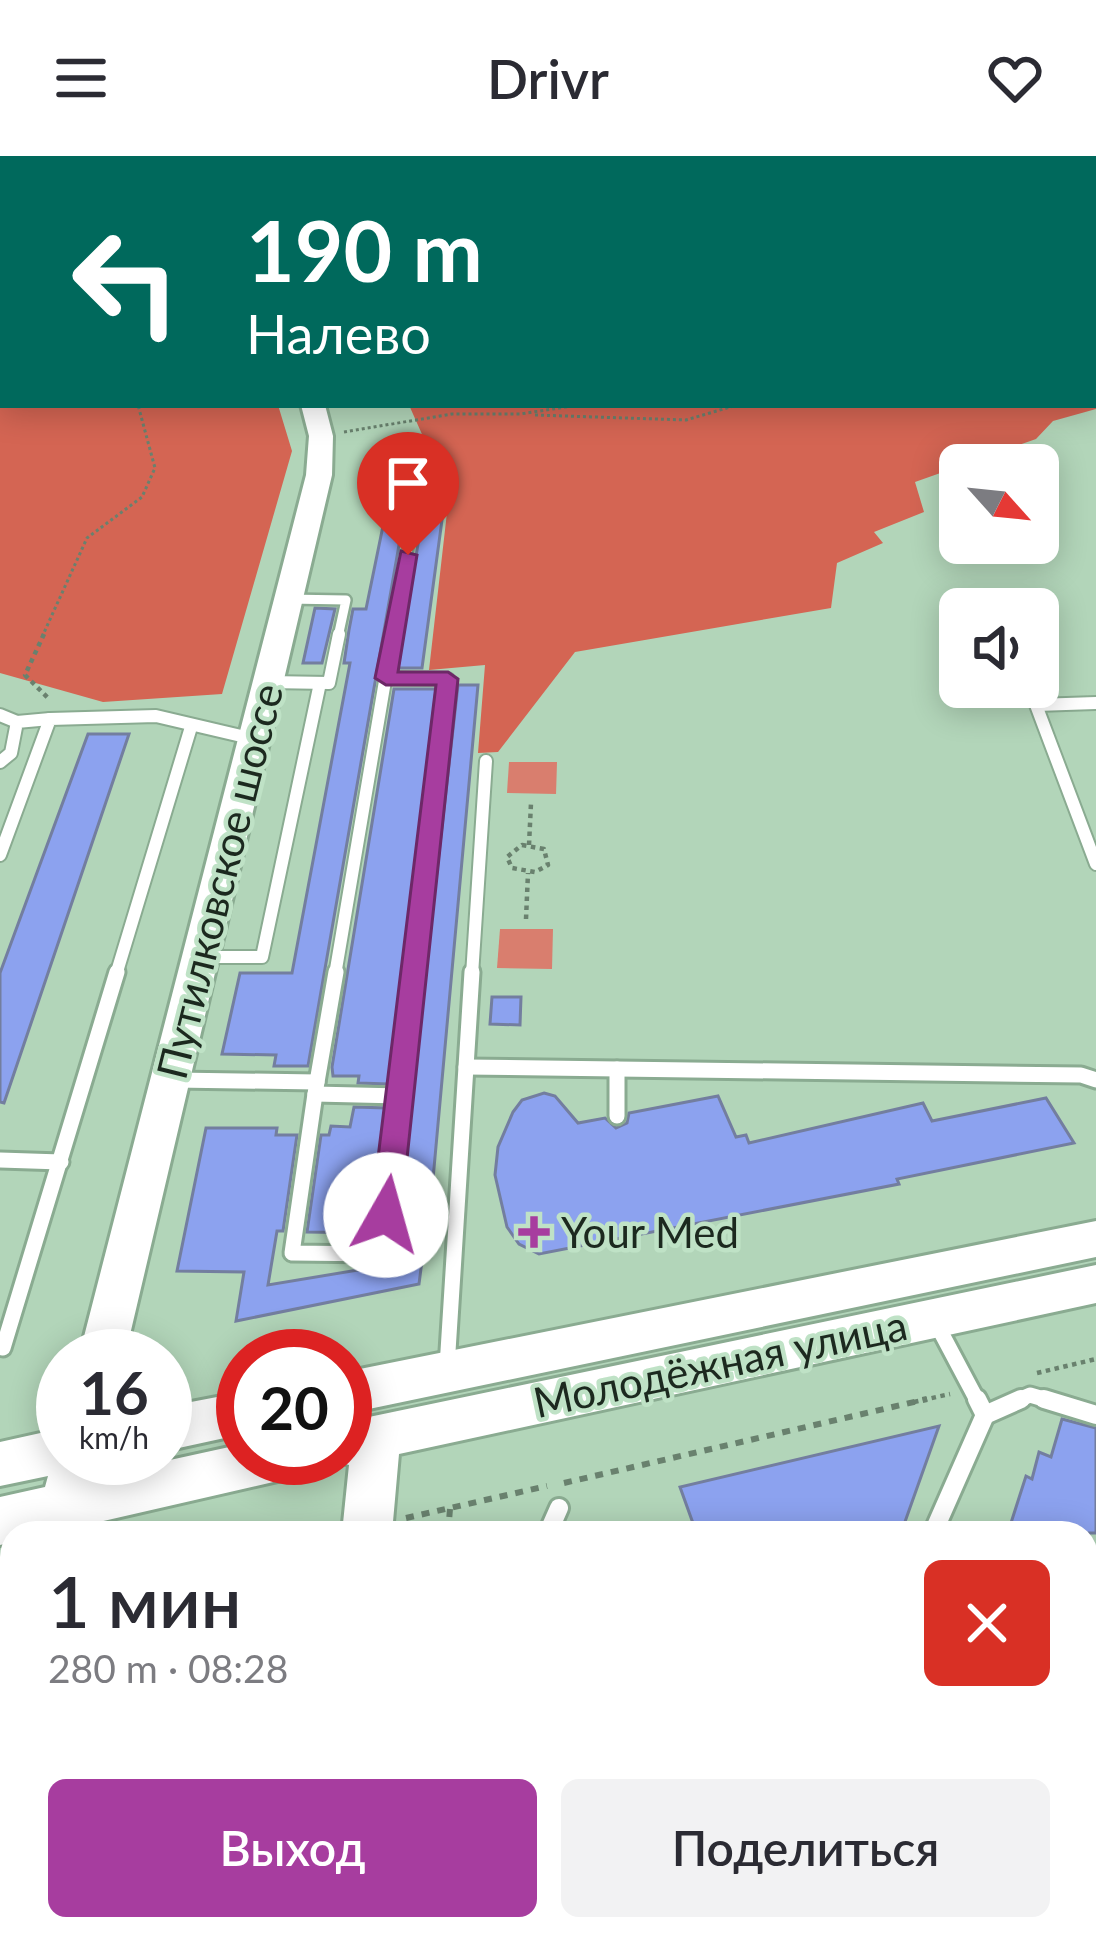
<!DOCTYPE html>
<html lang="ru">
<head>
<meta charset="utf-8">
<style>
  body { margin:0; font-family:Lato,sans-serif; background:#f2f2f3; color:#2b2b33; height:100vh; display:flex; flex-direction:column; font-size:45px; white-space:nowrap }
  * { box-sizing:border-box; margin:0 }
  p { font-size:39px; color:#7c7c81 }
  .icon { flex:none; width:66px; height:66px; fill:none; stroke:currentColor; stroke-width:2; stroke-linecap:round; stroke-linejoin:round }
  .map { position:relative; flex:1; overflow:hidden }
  .side { position:absolute; left:0px; top:1365px; width:1098px; height:420px; display:flex; flex-direction:column; background:#fff; border-radius:36px 36px 0 0; box-shadow:0 6px 30px #0003 }
  .side>* { flex:none }
  .guide { position:absolute; left:0px; top:0px; width:1098px; height:252px; box-shadow:0 6px 30px #0003; background:#00695c; color:#fff; overflow:hidden }
  .needle { width:78px; rotate:117deg }
  .buttons { position:absolute; left:939px; top:288px; display:grid; gap:24px }
  .buttons a { display:grid; place-items:center; width:120px; height:120px; border-radius:18px; background:#fff; box-shadow:0 6px 30px #0003; font-size:60px }
  .speed { position:absolute; left:36px; top:1173px; display:flex; gap:24px; font-size:60px; font-weight:700; text-align:center }
  .speed>* { display:grid; place-content:center; width:156px; height:156px; border-radius:50%; background:#fff; box-shadow:0 6px 30px #0003; line-height:1 }
  .speed small { font-size:30px; font-weight:400 }
  .speed .limit { border:18px solid #d22; background:#fff; color:#111 }
  .pin { position:absolute; display:grid; place-items:center; width:102px; height:102px; color:#fff; margin:-123px -51px; border-radius:50% 50% 50% 0; rotate:-45deg; box-shadow:0 0 12px #0007 }
  .pin .icon { rotate:45deg }
  .me { position:absolute; width:132px; margin:-66px; rotate:7deg; stroke-linejoin:round; filter:drop-shadow(0 0 9px #0008) }
  .turn { display:flex; align-items:center; gap:42px; height:252px; padding:0 48px; font-size:54px }
  .turn .icon { width:156px; height:156px; stroke-width:2.5 }
  .turn b { display:block; font-size:84px; line-height:102px }
  .round { display:grid; place-items:center; flex:none; width:126px; height:126px; border-radius:18px; background:#f2f2f3 }
  .headline { display:flex; align-items:center; justify-content:space-between; height:204px; padding:0 48px }
  h1 { font-size:72px; font-weight:600; line-height:90px }
  .cta { display:flex; gap:24px; margin-top:auto; padding:24px 48px }
  .cta a { flex:1; height:138px; border-radius:18px; background:#a73d9f; color:#fff; font-size:48px; font-weight:600; line-height:138px; text-align:center }
  .cta a+a { background:#f2f2f3; color:#2b2b33 }
  header { display:flex; justify-content:space-between; align-items:center; height:156px; padding:0 48px; background:#fff; font-size:54px; font-weight:600 }
  .map>svg:first-child { display:block }
  .green { fill:#d97e6e }
  .forest { fill:#d46553 }
  .building { fill:#8ca2ef; stroke:#737e9f; stroke-width:3 }
  .lines { fill:none; stroke-linecap:round; stroke-linejoin:round }
  .lane-far3-casing { stroke:#8aab91; stroke-width:14 }
  .lane-far2-casing { stroke:#8aab91; stroke-width:16 }
  .lane-far1-casing { stroke:#8aab91; stroke-width:21 }
  .lane-casing { stroke:#8aab91; stroke-width:24 }
  .secondary-casing { stroke:#8aab91; stroke-width:6 }
  .path-far2 { stroke:#69816e; stroke-width:3; stroke-dasharray:3 3; stroke-linecap:butt }
  .path-far1 { stroke:#69816e; stroke-width:4.5; stroke-dasharray:4.5 4.5; stroke-linecap:butt }
  .path { stroke:#69816e; stroke-width:6; stroke-dasharray:8 8; stroke-linecap:butt }
  .lane-far3 { stroke:#fff; stroke-width:9 }
  .lane-far2 { stroke:#fff; stroke-width:12 }
  .lane-far1 { stroke:#fff; stroke-width:15 }
  .lane { stroke:#fff; stroke-width:18 }
  .secondary { fill:#fff; fill-rule:evenodd }
  .route { fill:#a73d9f; stroke:#6d2867; stroke-width:3 }
  .poi-dot { fill:#a73d9f; stroke:#bfe2c6; stroke-width:4.5 }
  .labels { text-anchor:middle; dominant-baseline:central; stroke-width:9; stroke-linejoin:round; paint-order:stroke }
  .street-label { font-size:42px; fill:#1c291f; stroke:#bfe2c6 }
  .poi-label { font-size:42px; fill:#1c291f; stroke:#bfe2c6; text-anchor:start }
</style>
</head>
<body>
<header><svg class="icon" aria-label="menu" viewBox="0 0 24 24"><path d="M4 6h16M4 12h16M4 18h16"/></svg>Drivr<svg class="icon" aria-label="heart" viewBox="0 0 24 24"><path d="M12 20l-8-8c-3-5 5-10 8-4 3-6 11-1 8 4z"/></svg></header>
<div class="map">
<svg width="1096" height="1785" viewBox="0 0 1096 1785">
  <rect width="100%" height="100%" fill="#b2d5b9"/>
  <g class="green">
    <polygon points="509,606 557,606 556,638 507,637"/>
    <polygon points="500,773 553,773 552,813 497,812"/>
  </g>
  <g class="forest">
    <polygon points="0,0 198,0 3,3 3,249 278,249 292,295 222,538 103,546 0,517"/>
    <polygon points="300,0 820,0 835,3 302,3"/>
    <polygon points="1096,44 1096,253 1053,265 1036,283 915,326 924,356 874,376 883,387 837,407 831,452 575,496 498,596 478,597 485,509 429,514 453,304 429,294 409,249 1095,249"/>
  </g>
  <g class="building">
    <polygon points="392,326 410,326 308,910 274,910 276,899 222,898 240,817 292,817 350,507 344,507 349,474 353,453 366,453"/>
    <polygon points="428,326 447,327 422,512 398,512"/>
    <polygon points="315,452 335,453 322,507 303,507"/>
    <polygon points="458,529 478,529 428,1078 396,1078"/>
    <polygon points="394,533 436,533 389,928 358,927 359,920 333,920 332,911"/>
    <polygon points="88,578 129,578 4,947 0,946 0,817"/>
    <polygon points="492,841 521,841 520,869 490,868"/>
    <polygon points="544,937 555,940 578,967 605,962 616,972 627,967 629,957 718,940 736,981 746,979 749,987 923,947 932,965 1046,942 1074,987 897,1023 899,1028 539,1098 519,1088 507,1071 495,1019 498,991 513,956 522,944"/>
    <polygon points="354,951 387,952 371,1077 307,1076 321,979 329,979 331,970 350,971"/>
    <polygon points="206,972 277,972 276,979 297,979 283,1075 277,1075 268,1129 382,1110 423,1097 419,1128 236,1165 244,1116 177,1115"/>
    <polygon points="1062,1263 1096,1272 1096,1377 1026,1377 1010,1370 1026,1320 1032,1323 1039,1296 1051,1301"/>
    <polygon points="939,1270 901,1377 708,1377 694,1370 680,1331"/>
  </g>
  <g class="lines">
    <g class="lane-far3-casing">
      <g id="lane-far3">
        <polyline points="288,443 346,444 338,481"/>
        <polyline points="393,481 420,319"/>
      </g>
    </g>
    <g class="lane-far2-casing">
      <g id="lane-far2">
        <polyline points="386,522 448,523 414,819"/>
        <polyline points="268,526 329,527 339,478"/>
        <polyline points="1096,547 1036,549 1096,708"/>
        <polyline points="0,559 17,566"/>
        <polyline points="0,606 11,597 17,566 50,563"/>
        <polyline points="0,699 50,563 156,560 254,583"/>
        <polyline points="205,801 262,801 320,527"/>
        <polyline points="116,819 191,571"/>
        <polyline points="335,819 393,478"/>
        <polyline points="472,819 486,605"/>
      </g>
    </g>
    <g class="lane-far1-casing">
      <g id="lane-far1">
        <polyline points="466,911 1081,919 1096,924"/>
        <polyline points="617,913 617,960"/>
        <polyline points="175,924 317,926 336,816"/>
        <polyline points="317,926 315,938 400,940 414,816"/>
        <polyline points="315,938 292,1097 381,1098 400,940"/>
        <polyline points="0,1004 61,1006"/>
        <polyline points="935,1165 978,1246"/>
        <polyline points="3,1192 117,816"/>
        <polyline points="447,1211 472,816"/>
        <polyline points="1014,1246 1030,1239 1054,1246"/>
      </g>
    </g>
    <g class="lane-casing">
      <g id="lane">
        <polyline points="1044,1243 1096,1259"/>
        <polyline points="985,1259 1021,1243"/>
        <polyline points="548,1377 559,1352"/>
        <polyline points="933,1377 985,1259 977,1243"/>
        <polyline points="1086,1479 1096,1483"/>
        <polyline points="793,1773 796,1785"/>
      </g>
    </g>
    <g class="secondary-casing">
      <g id="secondary">
        <polygon points="214,0 232,0 233,3 215,3"/>
        <polygon points="301,249 325,249 333,280 332,319 125,1200 79,1200 306,319 309,280"/>
        <polygon points="1096,1065 1096,1101 345,1258 345,1216"/>
        <polygon points="1096,1109 1096,1147 399,1298 392,1377 342,1377 349,1309 327,1302 345,1302 345,1266"/>
        <polygon points="243,1236 243,1278 165,1295 165,1251"/>
        <polygon points="63,1272 63,1302 101,1302 97,1320 243,1288 243,1302 306,1302 299,1318 282,1324 86,1369 83,1377 12,1377 12,1386 0,1389 0,1341 45,1331 48,1320 0,1330 0,1286"/>
        <polygon points="12,1543 12,1643 0,1648 0,1548"/>
        <polygon points="302,1773 362,1773 361,1785 301,1785"/>
      </g>
    </g>
    <g class="path-far2">
      <polyline points="799,0 814,3"/>
      <polyline points="535,259 686,264 737,249"/>
      <polyline points="344,276 452,258 520,258 579,249"/>
      <polyline points="42,481 87,382 142,341 155,312 138,249"/>
    </g>
    <g class="path-far1">
      <polyline points="44,478 25,519 48,542"/>
      <polygon points="522,689 544,693 548,709 535,716 512,712 507,701"/>
      <polyline points="529,689 531,647"/>
      <polyline points="526,763 528,717"/>
      <polyline points="1037,1217 1096,1203"/>
      <polyline points="914,1246 950,1238"/>
    </g>
    <g class="path">
      <polyline points="564,1327 927,1243"/>
      <polyline points="406,1362 547,1330"/>
      <polyline points="448,1377 450,1353"/>
      <polyline points="0,1451 12,1448"/>
      <polyline points="418,1785 419,1773"/>
      <polyline points="545,1785 547,1773"/>
    </g>
    <use href="#lane-far3" class="lane-far3"/>
    <use href="#lane-far2" class="lane-far2"/>
    <use href="#lane-far1" class="lane-far1"/>
    <use href="#lane" class="lane"/>
    <use href="#secondary" class="secondary"/>
  </g>
  <polygon class="route" points="401,395 417,399 398,516 448,516 458,523 401,1059 396,1067 375,1067 371,1059 436,529 386,529 375,522"/>
  <path class="poi-dot" d="M528 1058h12v12h12v12h-12v12h-12v-12h-12v-12h12z"/>
  <g class="labels">
    <g class="street-label">
      <text transform="translate(219 725) rotate(-76)">Путилковское шоссе</text>
      <text transform="translate(720 1207) rotate(-12)">Молодёжная улица</text>
    </g>
    <g class="poi-label">
      <text x="561" y="1076">Your Med</text>
    </g>
  </g>
</svg>
<div class="buttons">
<a><svg class="needle" viewBox="-14 -14 28 28"><path d="M0-13l5 13h-10z" fill="#e53935"/><path d="M0 13l5-13h-10z" fill="#7c7c81"/></svg></a>
<a><svg class="icon" aria-label="sound" viewBox="0 0 24 24"><path d="M4 9h4l5-4v14l-5-4H4zM17 9q2 3 0 6"/></svg></a>
</div>
<div class="speed"><div>16<small>km/h</small></div><div class="limit">20</div></div>
<div class="pin" style="left:408px;top:399px;background:#d93025"><svg class="icon" aria-label="arrive" viewBox="0 0 24 24"><path d="M6 21V4h12l-3 4 3 4H6"/></svg></div>
<svg class="me" style="left:386px;top:1059px" viewBox="-20 -20 40 40"><circle r="19" fill="#fff"/><path d="M0-13L10 11 0 6-10 11z" fill="#a73d9f"/></svg>
<div class="guide">
<div class="turn"><svg class="icon" aria-label="left" viewBox="0 0 24 24"><path d="M17 20v-9H6M10 6l-5 5 5 5"/></svg><div><b>190 m</b>Налево</div></div>
</div>
<section class="side">
<div class="headline"><div><h1>1 мин</h1><p>280 m · 08:28</p></div><a class="round" style="background:#d93025;color:#fff"><svg class="icon" aria-label="close" viewBox="0 0 24 24"><path d="M6 6l12 12M18 6L6 18"/></svg></a></div>
<div class="cta"><a>Выход</a><a>Поделиться</a></div>
</section>
</div>
</body>
</html>
